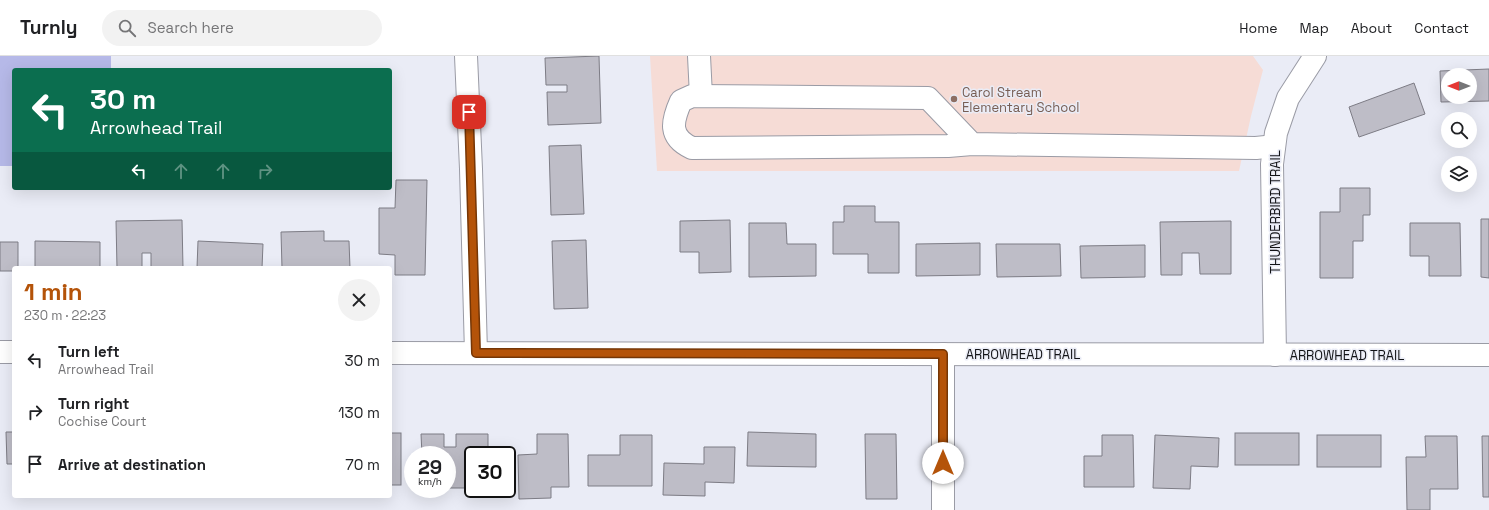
<!DOCTYPE html>
<html lang="en">
<head>
<meta charset="utf-8">
<style>
  body { margin:0; font-family:"Space Grotesk",sans-serif; background:#f2f2f2; color:#202124; height:100vh; display:flex; flex-direction:column; font-size:15px; white-space:nowrap }
  * { box-sizing:border-box; margin:0 }
  p { font-size:13px; color:#757577 }
  .icon { flex:none; width:22px; height:22px; fill:none; stroke:currentColor; stroke-width:2; stroke-linecap:round; stroke-linejoin:round }
  .map { position:relative; flex:1; overflow:hidden }
  .panel { position:absolute; left:12px; top:210px; width:380px; height:232px; display:flex; flex-direction:column; background:#fff; border-radius:4px; box-shadow:0 4px 16px #0002 }
  .panel>* { flex:none }
  .banner { position:absolute; left:12px; top:12px; width:380px; height:122px; border-radius:4px; box-shadow:0 4px 16px #0002; background:#0b6e4f; color:#fff; overflow:hidden }
  .needle { width:26px; rotate:270deg }
  .tools { position:absolute; left:1441px; top:12px; display:grid; gap:8px }
  .tools a { display:grid; place-items:center; width:36px; height:36px; border-radius:50%; background:#fff; box-shadow:0 4px 16px #0002; font-size:20px }
  .speed { position:absolute; left:404px; top:390px; display:flex; gap:8px; font-size:20px; font-weight:700; text-align:center }
  .speed>* { display:grid; place-content:center; width:52px; height:52px; border-radius:50%; background:#fff; box-shadow:0 4px 16px #0002; line-height:1 }
  .speed small { font-size:10px; font-weight:400 }
  .speed .limit { border:2px solid #111; border-radius:6px; background:#fff; color:#111 }
  .pin { position:absolute; display:grid; place-items:center; width:34px; height:34px; color:#fff; margin:-17px; border-radius:8px; box-shadow:0 2px 6px #0006 }
  .me { position:absolute; width:44px; margin:-22px; rotate:0deg; stroke-linejoin:round; filter:drop-shadow(0 0 3px #0008) }
  .turn { display:flex; align-items:center; gap:14px; height:84px; padding:0 12px; font-size:18px }
  .turn .icon { width:52px; height:52px; stroke-width:2.5 }
  .turn b { display:block; font-size:28px; line-height:34px }
  .lanes { display:flex; align-items:center; height:38px; padding:0 12px; background:#0003; justify-content:center; gap:20px; direction:ltr }
  .lanes .off { opacity:.35 }
  .round { display:grid; place-items:center; flex:none; width:42px; height:42px; border-radius:21px; background:#f2f2f2 }
  .headline { display:flex; align-items:center; justify-content:space-between; height:68px; padding:0 12px }
  h1 { font-size:24px; font-weight:800; line-height:30px; color:#b45309 }
  ul { padding:0; list-style:none }
  li { display:flex; align-items:center; gap:12px; height:52px; padding:0 12px }
  li div { flex:1 }
  li b { display:block; font-size:15px }
  li em { font-style:normal }
  header { display:flex; align-items:center; gap:24px; box-sizing:border-box; height:56px; padding:0 20px; background:#fff; border-bottom:1px solid #e0e0e0 }
  header strong { font-size:19px }
  nav { display:flex; gap:22px; margin-inline-start:auto; font-size:14px }
  .search { width:280px; height:36px; background:#f2f2f2; display:flex; align-items:center; gap:10px; box-sizing:border-box; padding:0 14px; border-radius:22px; color:#757577; font-size:15px }
  .map>svg:first-child { display:block }
  .education { fill:#f6dcd6 }
  .green { fill:#b6b9e8 }
  .building { fill:#bebdc7; stroke:#7d7c85; fill-rule:evenodd }
  .lines { fill:none; stroke-linecap:round; stroke-linejoin:round }
  .minor-casing { stroke:#9a9ba5; stroke-width:24 }
  .minor { stroke:#fff; stroke-width:22 }
  .route-casing { stroke:#753606; stroke-width:10 }
  .route { stroke:#b45309; stroke-width:7 }
  .education-dot { fill:#8d6e63; stroke:#eaecf6; stroke-width:1.5 }
  .labels { text-anchor:middle; dominant-baseline:central; stroke-width:3; stroke-linejoin:round; paint-order:stroke }
  .education-label { font-size:13px; fill:#785e54; stroke:#eaecf6; text-anchor:start }
  .street-label { font-size:13px; fill:#121316; stroke:#eaecf6 }
</style>
</head>
<body>
<header>
<strong>Turnly</strong>
<div class="search"><svg class="icon" aria-label="search" viewBox="0 0 24 24"><circle cx="10" cy="10" r="6"/><path d="M15 15l6 6"/></svg>Search here</div>
<nav><a>Home</a><a>Map</a><a>About</a><a>Contact</a></nav>
</header>
<div class="map">
<svg width="1489" height="454" viewBox="0 0 1489 454">
  <rect width="100%" height="100%" fill="#eaecf6"/>
  <polygon class="education" points="650,0 1253,0 1263,14 1251,60 1239,115 657,115"/>
  <polygon class="green" points="0,0 111,0 111,14 14,14 14,110 0,110"/>
  <g class="building">
    <polygon points="599,0 601,67 548,69 547,36 567,36 567,29 546,29 545,2"/>
    <path d="M1489,13V45L1441,46L1440,15ZM1448,19H1470V41H1448Z"/>
    <polygon points="1414,27 1425,58 1359,81 1349,51"/>
    <polygon points="581,89 584,158 551,159 549,90"/>
    <polygon points="396,124 427,124 425,219 395,219 395,199 379,198 379,152 395,152"/>
    <polygon points="1340,132 1370,132 1370,159 1363,159 1363,185 1353,185 1353,222 1320,222 1320,156 1340,156"/>
    <polygon points="844,150 875,150 875,166 899,166 899,217 868,217 868,198 833,198 833,166 844,166"/>
    <polygon points="1481,163 1489,163 1489,222 1481,221"/>
    <polygon points="182,164 183,212 151,212 151,197 142,197 142,212 117,212 116,165"/>
    <polygon points="730,164 731,216 699,217 699,196 680,196 680,165"/>
    <polygon points="1231,165 1231,218 1200,218 1199,197 1182,197 1182,219 1161,219 1160,166"/>
    <polygon points="749,167 786,167 787,188 816,188 816,220 749,221"/>
    <polygon points="1410,167 1460,167 1461,220 1429,220 1429,200 1410,200"/>
    <polygon points="324,175 324,185 349,185 350,212 282,212 281,176"/>
    <polygon points="586,184 588,252 554,253 552,185"/>
    <polygon points="35,185 100,186 100,212 35,212"/>
    <polygon points="198,185 263,188 262,212 197,212"/>
    <polygon points="0,186 18,186 18,212 14,212 14,215 0,215"/>
    <polygon points="980,187 980,219 916,220 916,188"/>
    <polygon points="996,188 1060,188 1061,220 997,221"/>
    <polygon points="1145,189 1145,221 1081,222 1080,190"/>
    <polygon points="6,376 14,376 14,408 7,408"/>
    <polygon points="748,376 816,378 816,411 747,410"/>
    <rect x="390" y="377" width="11" height="52"/>
    <rect x="1235" y="377" width="64" height="32"/>
    <polygon points="421,378 444,378 444,391 456,391 456,378 488,378 488,399 473,399 473,432 447,432 447,399 422,399"/>
    <polygon points="537,378 568,378 569,431 551,431 551,442 519,443 518,399 537,398"/>
    <polygon points="865,378 896,378 897,443 866,443"/>
    <polygon points="620,379 652,379 652,430 588,430 588,399 620,399"/>
    <polygon points="1102,379 1133,379 1134,431 1084,431 1084,400 1102,400"/>
    <polygon points="1155,379 1219,382 1218,411 1191,410 1190,433 1153,432"/>
    <rect x="1317" y="379" width="64" height="32"/>
    <polygon points="1425,380 1457,380 1458,433 1430,433 1430,454 1407,454 1406,401 1426,401"/>
    <polygon points="1482,380 1489,380 1489,441 1483,441"/>
    <polygon points="704,391 735,391 734,427 705,426 705,440 663,439 664,407 704,408"/>
  </g>
  <g class="lines">
    <g class="minor-casing">
      <g id="minor">
        <polyline points="466,0 471,113 476,297"/>
        <polyline points="699,0 701,40"/>
        <path d="M972,88L928,42L692,40L681,45C672,65 668,81 692,92L948,90L972,88L1256,92L1274,90"/>
        <polyline points="0,296 14,296"/>
        <polyline points="390,297 1489,299"/>
        <polyline points="943,298 943,454"/>
        <polyline points="1275,299 1272,108 1276,77 1288,42 1315,0"/>
      </g>
    </g>
    <use href="#minor" class="minor"/>
  </g>
  <g class="lines">
    <g class="route-casing">
      <polyline id="route" points="469,56 476,297 943,298 943,407"/>
    </g>
    <use href="#route" class="route"/>
  </g>
  <circle class="education-dot" cx="954" cy="43" r="4"/>
  <g class="labels">
    <g class="education-label">
      <text x="962" y="36">Carol Stream<tspan x="962" dy="15">Elementary School</tspan></text>
    </g>
    <g class="street-label">
      <text transform="translate(1275 156) rotate(-90)">THUNDERBIRD TRAIL</text>
      <text x="1023" y="298">ARROWHEAD TRAIL</text>
      <text x="1347" y="299">ARROWHEAD TRAIL</text>
    </g>
  </g>
</svg>
<div class="tools">
<a><svg class="needle" viewBox="-14 -14 28 28"><path d="M0-13l5 13h-10z" fill="#e53935"/><path d="M0 13l5-13h-10z" fill="#757577"/></svg></a>
<a><svg class="icon" aria-label="search" viewBox="0 0 24 24"><circle cx="10" cy="10" r="6"/><path d="M15 15l6 6"/></svg></a>
<a><svg class="icon" aria-label="layers" viewBox="0 0 24 24"><path d="M12 4l9 5-9 5-9-5zM3 14l9 5 9-5"/></svg></a>
</div>
<div class="speed"><div>29<small>km/h</small></div><div class="limit">30</div></div>
<div class="pin" style="left:469px;top:56px;background:#d93025"><svg class="icon" aria-label="arrive" viewBox="0 0 24 24"><path d="M6 21V4h12l-3 4 3 4H6"/></svg></div>
<svg class="me" style="left:943px;top:407px" viewBox="-20 -20 40 40"><circle r="19" fill="#fff"/><path d="M0-13L10 11 0 6-10 11z" fill="#b45309"/></svg>
<div class="banner">
<div class="turn"><svg class="icon" aria-label="left" viewBox="0 0 24 24"><path d="M17 20v-9H6M10 6l-5 5 5 5"/></svg><div><b>30 m</b>Arrowhead Trail</div></div>
<div class="lanes"><svg class="icon" aria-label="left" viewBox="0 0 24 24"><path d="M17 20v-9H6M10 6l-5 5 5 5"/></svg><svg class="icon off" aria-label="ahead" viewBox="0 0 24 24"><path d="M12 20V5M6 11l6-6 6 6"/></svg><svg class="icon off" aria-label="ahead" viewBox="0 0 24 24"><path d="M12 20V5M6 11l6-6 6 6"/></svg><svg class="icon off" aria-label="right" viewBox="0 0 24 24"><path d="M7 20v-9h11M14 6l5 5-5 5"/></svg></div>
</div>
<section class="panel">
<div class="headline"><div><h1>1 min</h1><p>230 m · 22:23</p></div><a class="round"><svg class="icon" aria-label="close" viewBox="0 0 24 24"><path d="M6 6l12 12M18 6L6 18"/></svg></a></div>
<ul>
<li><svg class="icon" aria-label="left" viewBox="0 0 24 24"><path d="M17 20v-9H6M10 6l-5 5 5 5"/></svg><div><b>Turn left</b><p>Arrowhead Trail</p></div><em>30 m</em></li>
<li><svg class="icon" aria-label="right" viewBox="0 0 24 24"><path d="M7 20v-9h11M14 6l5 5-5 5"/></svg><div><b>Turn right</b><p>Cochise Court</p></div><em>130 m</em></li>
<li><svg class="icon" aria-label="arrive" viewBox="0 0 24 24"><path d="M6 21V4h12l-3 4 3 4H6"/></svg><div><b>Arrive at destination</b></div><em>70 m</em></li>
</ul>
</section>
</div>
</body>
</html>
